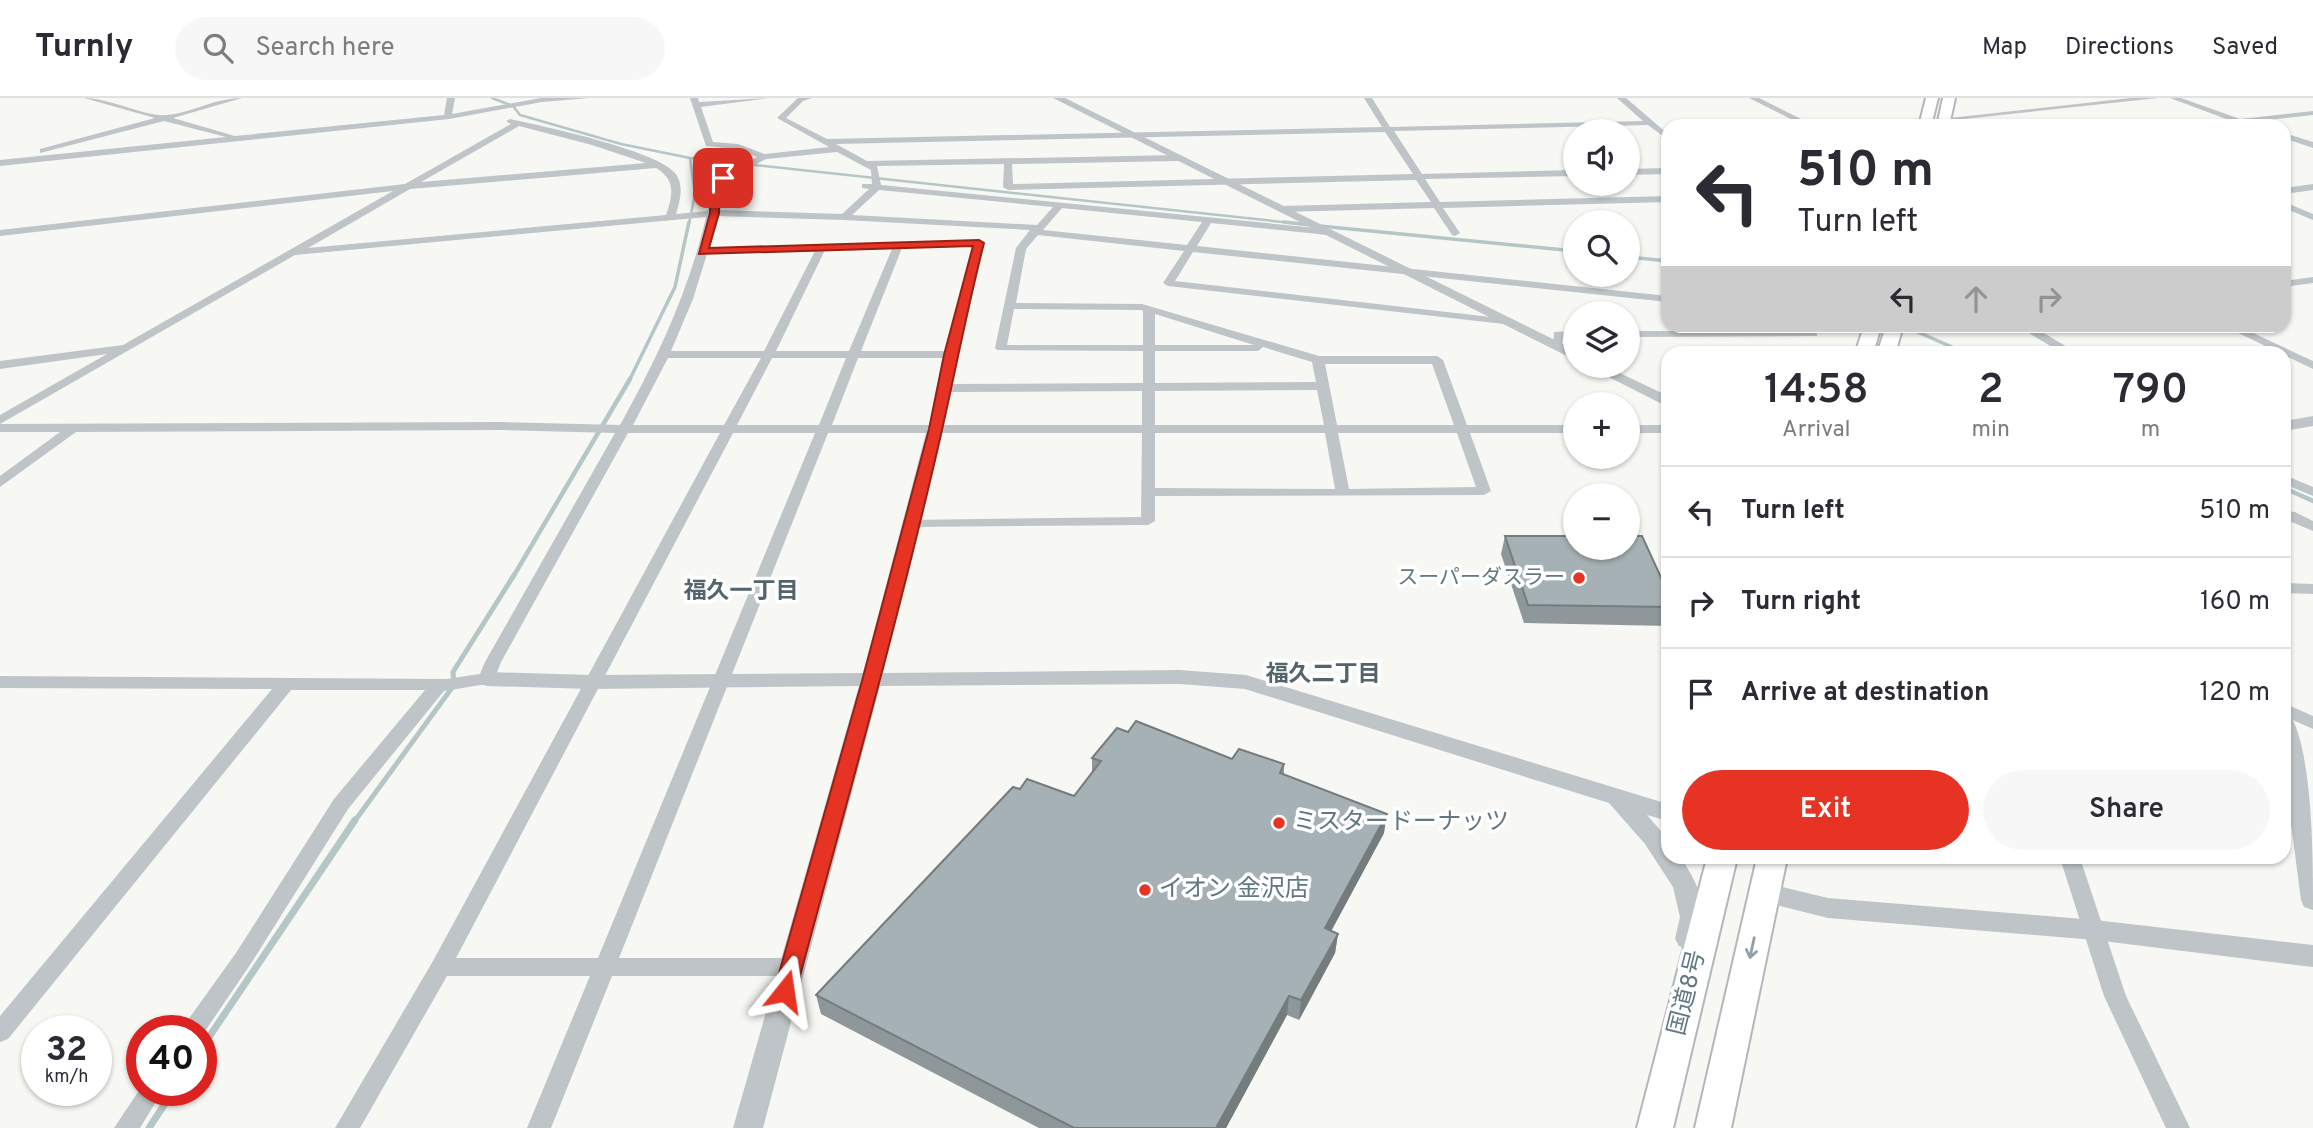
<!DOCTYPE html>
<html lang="en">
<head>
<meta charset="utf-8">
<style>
  body { margin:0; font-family:Overpass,"Noto Sans JP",sans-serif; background:#f7f7f7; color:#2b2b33; height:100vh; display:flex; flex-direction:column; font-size:26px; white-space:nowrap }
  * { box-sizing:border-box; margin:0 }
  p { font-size:23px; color:#7c7c81 }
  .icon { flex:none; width:38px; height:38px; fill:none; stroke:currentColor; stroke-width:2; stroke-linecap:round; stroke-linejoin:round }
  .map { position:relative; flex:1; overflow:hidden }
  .side { position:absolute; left:1661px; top:248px; width:630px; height:518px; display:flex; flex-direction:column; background:#fff; border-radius:21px; box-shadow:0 2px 5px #0004 }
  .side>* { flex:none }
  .guide { position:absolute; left:1661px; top:21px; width:630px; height:214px; border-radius:21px; box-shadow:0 2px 5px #0004; background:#fff; color:#2b2b33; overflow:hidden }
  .fabs { position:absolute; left:1563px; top:21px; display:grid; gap:14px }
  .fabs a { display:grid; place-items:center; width:77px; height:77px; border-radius:50%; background:#fff; box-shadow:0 2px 5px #0004; font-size:35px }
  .speed { position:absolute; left:21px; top:917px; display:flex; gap:14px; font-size:35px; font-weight:700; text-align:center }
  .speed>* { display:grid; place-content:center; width:91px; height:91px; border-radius:50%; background:#fff; box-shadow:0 2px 5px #0004; line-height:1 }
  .speed small { font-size:18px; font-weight:400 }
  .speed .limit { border:10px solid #d22; background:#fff; color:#111 }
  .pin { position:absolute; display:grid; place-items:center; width:60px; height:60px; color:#fff; margin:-30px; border-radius:14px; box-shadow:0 4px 10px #0006 }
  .me { position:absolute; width:77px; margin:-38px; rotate:15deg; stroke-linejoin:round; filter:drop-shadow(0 0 5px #0008) }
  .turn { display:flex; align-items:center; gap:24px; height:147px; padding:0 21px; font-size:32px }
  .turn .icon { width:91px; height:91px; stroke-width:2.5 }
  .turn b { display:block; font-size:49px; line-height:60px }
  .lanes { display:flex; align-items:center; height:66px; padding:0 21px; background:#0003; justify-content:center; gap:35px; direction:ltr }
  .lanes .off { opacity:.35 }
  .eta { display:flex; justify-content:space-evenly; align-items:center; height:119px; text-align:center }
  .eta b { font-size:42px; font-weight:600; line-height:49px }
  .button { display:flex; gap:14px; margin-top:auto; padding:14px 21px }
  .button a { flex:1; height:80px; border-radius:42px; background:#e73324; color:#fff; font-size:28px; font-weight:600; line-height:80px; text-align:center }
  .button a+a { background:#f7f7f7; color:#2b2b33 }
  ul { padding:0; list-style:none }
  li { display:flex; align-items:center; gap:21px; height:91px; padding:0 21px; border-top:2px solid #e1e1e2 }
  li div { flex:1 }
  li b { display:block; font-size:26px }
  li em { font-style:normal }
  header { display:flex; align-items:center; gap:42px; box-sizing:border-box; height:98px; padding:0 35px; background:#fff; border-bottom:2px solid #e1e1e2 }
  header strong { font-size:33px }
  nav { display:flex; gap:38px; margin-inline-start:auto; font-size:24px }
  .search { width:490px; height:63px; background:#f7f7f7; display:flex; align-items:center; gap:18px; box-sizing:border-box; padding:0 24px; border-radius:38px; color:#7c7c81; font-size:26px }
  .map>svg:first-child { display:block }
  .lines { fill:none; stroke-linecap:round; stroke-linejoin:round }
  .stream-far4 { stroke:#b5c6c7; stroke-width:2.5 }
  .stream-far3 { stroke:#b5c6c7; stroke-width:3.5 }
  .stream-far2 { stroke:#b5c6c7; stroke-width:4.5 }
  .stream-far1 { stroke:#b5c6c7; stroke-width:5 }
  .stream { stroke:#b5c6c7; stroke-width:7 }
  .trunk-casing { stroke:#b1b7ba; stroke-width:4 }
  .minor { fill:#bec4c7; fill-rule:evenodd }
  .tertiary { fill:#bec4c7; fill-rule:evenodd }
  .trunk { fill:#fff; fill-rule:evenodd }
  .wall { fill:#8e989b }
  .shaded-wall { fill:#747c7e }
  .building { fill:#a5b1b4; stroke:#747c7e; stroke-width:2 }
  .oneway { stroke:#91a0a6 }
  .route { fill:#e73324; stroke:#962117; stroke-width:2 }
  .poi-dot { fill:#e73324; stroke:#fff; stroke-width:2.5 }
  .labels { text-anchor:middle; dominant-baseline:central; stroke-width:7; stroke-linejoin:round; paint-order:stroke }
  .poi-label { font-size:21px; fill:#627880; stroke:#fff; text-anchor:end }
  .neighbourhood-label { font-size:23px; font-weight:bold; fill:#54646b; stroke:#fff }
  .near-poi-label { font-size:24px; fill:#627880; stroke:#fff; text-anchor:start }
  .near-street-label { font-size:24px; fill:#627880; stroke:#fff }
</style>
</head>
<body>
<header>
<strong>Turnly</strong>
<div class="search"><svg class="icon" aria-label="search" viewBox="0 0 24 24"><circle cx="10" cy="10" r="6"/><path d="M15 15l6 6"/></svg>Search here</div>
<nav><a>Map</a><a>Directions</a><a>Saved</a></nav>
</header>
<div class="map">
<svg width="2313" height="1030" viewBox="0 0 2313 1030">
  <rect width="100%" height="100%" fill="#f7f7f4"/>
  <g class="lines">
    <g class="stream-far4">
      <polyline points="492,0 513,8 520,17 621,46 690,60 1301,126"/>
      <polyline points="689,126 695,96 690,60"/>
    </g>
    <g class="stream-far3">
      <polyline points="1284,124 1311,127"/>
      <polyline points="1320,128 1575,153"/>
      <polyline points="1628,159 1668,163"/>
      <polyline points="1904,228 1968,256"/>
      <polyline points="629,283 675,189 689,124"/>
    </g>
    <g class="stream-far2">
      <polyline points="2284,390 2313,403"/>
      <polyline points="513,479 630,281"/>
    </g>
    <polyline class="stream-far1" points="354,724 454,587 453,574 514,477"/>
    <g class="stream">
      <polyline points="201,951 355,722"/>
      <polyline points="149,1030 174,992"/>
    </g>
    <g class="trunk-casing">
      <g id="trunk">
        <polygon points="1926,0 1938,0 1931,28 1919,28"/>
        <polygon points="1943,0 1955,0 1949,28 1937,28"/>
        <polygon points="1864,228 1881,228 1873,256 1855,256"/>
        <polygon points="1886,228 1903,228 1895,256 1877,256"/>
        <polygon points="1707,760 1737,760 1673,1030 1637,1030"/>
        <polygon points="1757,760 1787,760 1731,1030 1695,1030"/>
      </g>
    </g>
    <g class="minor">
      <path d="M84,0C110,0 146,19 166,17C192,15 215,0 242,0L173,20L235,38L444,17L447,0H455L452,16L541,0H589L542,4L449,21L0,68V62L226,39L164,23L40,55V51L155,20Z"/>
      <path d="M690,0H698L699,4L770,0L701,9L713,44L738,46L765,56L829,49L777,20L798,0H812L803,3L786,20L827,41L1382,29L1364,0H1372L1390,29L1643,23L1617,0H1626L1668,36V42L1648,27L1394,33L1422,76L1575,72V78L1425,81L1440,104L1668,98V104L1443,110L1460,135L1455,138L1452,137L1434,110L1281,114L1276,111L1281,108L1431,104L1416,82L1008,92L1003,89L1004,66L877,68L881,87L1327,131L1332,134L1327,137L1211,125L1197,148L1668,198V204L1193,154L1175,183L1508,221L1510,223L1504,226L1168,188L1163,185L1184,153L1038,137L1026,151L1016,205L1142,206L1319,258H1437L1443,262L1467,327H1575V335H1470L1491,393L1484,397L1155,398V423L1148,427L911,429L906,428L904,425L906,422L1141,419L1142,335H828L619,860H792L800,863L803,869L800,875L792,878H612L551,1030H527L590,878H447L360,1030H335L433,863L720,335H628L501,564L493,585L444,593L348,711L250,867L201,939V933H182L185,926L236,855L334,701L425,592H291L8,941L0,944V918L272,591L0,590V578L446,581L480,576L485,564L615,335L501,332L76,334L0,389V378L60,334H0V326L501,324L620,327C657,261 689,193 706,119L295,157L0,326V317L107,256L0,271V263L123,247L393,93L0,138V132L405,86L511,26L506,23L510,21C543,28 654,52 674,74C685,86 680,103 676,116L708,113L713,85L720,78L757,59L737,51L706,48ZM519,28L592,47L646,65L421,84ZM1385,34L1413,76L1013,86L1012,66L1178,63L1182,60L1178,57L867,63L836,46ZM837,54L871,72L872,86H862V90L869,91L842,116L717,112L720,88L726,82L766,61ZM656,70C676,82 673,97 666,117L308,150L410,91ZM879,92L1053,109L1037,127L852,117ZM1062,110L1202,124L1187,147L1043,132ZM716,118L844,122L1030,132L1016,150L995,250L997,252L1143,253V285L950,286L983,143L708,150ZM973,148L945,253H861L902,150ZM892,151L849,253H776L825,152ZM815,153L764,253H671L693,201L707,156ZM1014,211L1141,212L1143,213V247H1007ZM1155,216L1254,247H1155ZM1263,249L1312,264L1316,284L1155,285V253H1258ZM668,260H761L724,327H633ZM772,260H846L819,327H737ZM858,260H943L929,327H832ZM1325,266H1432L1454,327H1337ZM1317,292L1324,327H1155V293ZM1142,293V327H942L949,294ZM733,335H815L598,860H456ZM1155,335H1325L1335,391L1155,390ZM1338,335H1457L1476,389L1349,391Z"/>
      <polygon points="1749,0 1759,0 1815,28 1805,28"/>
      <polygon points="2131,0 2158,0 1945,23 1941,21"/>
      <polygon points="2170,0 2181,0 2240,21 2313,13 2313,17 2217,28 2191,28 2229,22"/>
      <polygon points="1929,20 1926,24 1867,28 1871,26"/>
      <polygon points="2284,35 2313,44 2313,50 2284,40"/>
      <polygon points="1668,70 1668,76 1628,77 1628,71"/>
      <polygon points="2313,86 2313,92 2284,96 2284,90"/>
      <polygon points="2284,104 2313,116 2313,122 2284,110"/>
      <polygon points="2313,179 2313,185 2284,189 2284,183"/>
      <polygon points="1807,228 1817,228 1817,238 1628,239 1628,233 1807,233"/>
      <polygon points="2025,228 2036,228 2037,231 2079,256 2064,256 2027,234"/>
      <polygon points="2224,228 2238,228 2313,263 2313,271"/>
      <polygon points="1575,233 1575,239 1563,239 1561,251 1553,251 1554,234"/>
      <rect x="1628" y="327" width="40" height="8"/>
      <polygon points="2284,377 2313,389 2313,398 2284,386"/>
      <polygon points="2284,413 2295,414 2313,423 2313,433 2284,421"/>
      <polygon points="2284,485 2313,486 2313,496 2284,495"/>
      <polygon points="2284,605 2313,618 2313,631 2284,618"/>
      <polygon points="2060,760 2080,760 2126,898 2190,1030 2166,1030 2104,898"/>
      <polygon points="142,988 142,992 163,992 140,1030 114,1030"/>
    </g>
    <g class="tertiary">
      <polygon points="1053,0 1065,0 1575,252 1575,262"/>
      <polygon points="1587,268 1605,268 1668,298 1668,309"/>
      <polygon points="2313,318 2313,328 2284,333 2284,323"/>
      <path d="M935,326L943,331L883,575L1180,572L1246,577L1668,706V723L1647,717L1668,741V760H1681C1699,787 1713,817 1697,848L1688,851L1679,848L1675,841L1680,819L1673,789L1645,746L1609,705L1245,591L1180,586L880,588L763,1030H733L859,588L591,591L487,588L480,586L477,581L480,576L487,574L591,577L863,575L927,331Z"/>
      <path d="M2284,618L2292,620C2313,662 2313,762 2313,812L2304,809L2301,802L2284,672Z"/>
      <polygon points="1765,785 1828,800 2095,822 2313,847 2313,869 2095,842 1828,820 1756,802 1753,795 1756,788"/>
    </g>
    <use href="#trunk" class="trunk"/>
  </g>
  <g class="wall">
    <polygon points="1505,438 1668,487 1668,528 1524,525 1501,456"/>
    <polygon points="1128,634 1232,661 1284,666 1284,676 1384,735 1331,833 1338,836 1335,855 1299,922 1287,917 1226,1030 1039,1030 821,916 816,897 1020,691 1074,698 1092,674 1092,660"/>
  </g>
  <g class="shaded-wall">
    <polygon points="1387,716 1384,735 1322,850 1325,830"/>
    <polygon points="1338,836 1335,855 1299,922 1301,902"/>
    <polygon points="1289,898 1287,917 1226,1030 1216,1030"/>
  </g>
  <g class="building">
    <polygon points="1505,438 1575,438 1575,450 1628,450 1628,438 1642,438 1664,486 1668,487 1668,509 1528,507"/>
    <polygon points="1136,623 1232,661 1239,651 1284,666 1280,675 1387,716 1325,830 1338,836 1301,902 1289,898 1216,1030 1074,1030 816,897 1013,689 1020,691 1027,681 1074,698 1101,663 1092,660 1117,630 1128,634"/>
  </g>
  <defs><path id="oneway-shaft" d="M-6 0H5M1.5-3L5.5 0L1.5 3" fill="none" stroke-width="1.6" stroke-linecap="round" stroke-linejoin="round" transform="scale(1.75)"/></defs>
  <use class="oneway" href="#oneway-shaft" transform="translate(1752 850) rotate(102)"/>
  <path class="route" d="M720,78L728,80L720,88L719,115L709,150L979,142L984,145C968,207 956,270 942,332C899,520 846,706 796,893L793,899L785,902L778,899L774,893L862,583L929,331L944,257L973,148L699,156L710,115L711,88Z"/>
  <g class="poi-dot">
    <circle cx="1579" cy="480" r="7"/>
    <circle cx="1279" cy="725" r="7"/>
    <circle cx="1145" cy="792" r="7"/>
  </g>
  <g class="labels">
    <g class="poi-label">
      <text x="1565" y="480">スーパーダスラー</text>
    </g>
    <g class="neighbourhood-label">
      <text x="741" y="494">福久一丁目</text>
      <text x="1323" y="577">福久二丁目</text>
    </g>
    <g class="near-poi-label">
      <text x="1293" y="725">ミスタードーナッツ</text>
      <text x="1159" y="792">イオン 金沢店</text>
    </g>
    <g class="near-street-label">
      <text transform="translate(1688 895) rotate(-76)">国道8号</text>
    </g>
  </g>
</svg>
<div class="fabs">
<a><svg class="icon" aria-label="sound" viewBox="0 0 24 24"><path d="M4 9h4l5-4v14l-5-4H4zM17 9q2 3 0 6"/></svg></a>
<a><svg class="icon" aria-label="search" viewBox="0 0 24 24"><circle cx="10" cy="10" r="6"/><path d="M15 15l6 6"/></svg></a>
<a><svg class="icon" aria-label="layers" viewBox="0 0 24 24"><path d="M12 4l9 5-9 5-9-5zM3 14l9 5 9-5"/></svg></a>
<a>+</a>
<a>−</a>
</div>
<div class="speed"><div>32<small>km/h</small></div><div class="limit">40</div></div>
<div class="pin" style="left:723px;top:80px;background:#d93025"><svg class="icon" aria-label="arrive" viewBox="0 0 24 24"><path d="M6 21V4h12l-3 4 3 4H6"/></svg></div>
<svg class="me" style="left:785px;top:893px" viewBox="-20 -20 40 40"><path d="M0-17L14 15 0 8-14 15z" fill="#e73324" stroke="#fff" stroke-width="4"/></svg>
<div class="guide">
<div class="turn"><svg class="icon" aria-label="left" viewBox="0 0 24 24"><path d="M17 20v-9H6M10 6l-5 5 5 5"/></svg><div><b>510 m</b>Turn left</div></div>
<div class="lanes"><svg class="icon" aria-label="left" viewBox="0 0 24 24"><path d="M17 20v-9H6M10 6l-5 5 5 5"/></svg><svg class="icon off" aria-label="ahead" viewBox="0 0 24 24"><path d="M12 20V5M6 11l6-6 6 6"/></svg><svg class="icon off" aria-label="right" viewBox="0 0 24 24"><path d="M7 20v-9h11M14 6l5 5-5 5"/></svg></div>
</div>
<section class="side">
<div class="eta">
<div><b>14:58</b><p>Arrival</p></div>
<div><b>2</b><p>min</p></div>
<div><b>790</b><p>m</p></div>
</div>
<ul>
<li><svg class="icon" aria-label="left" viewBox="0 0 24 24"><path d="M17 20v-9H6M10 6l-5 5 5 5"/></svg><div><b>Turn left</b></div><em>510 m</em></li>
<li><svg class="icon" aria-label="right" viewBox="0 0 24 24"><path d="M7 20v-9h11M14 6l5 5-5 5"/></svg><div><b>Turn right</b></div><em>160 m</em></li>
<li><svg class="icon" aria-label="arrive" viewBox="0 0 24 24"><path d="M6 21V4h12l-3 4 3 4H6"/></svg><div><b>Arrive at destination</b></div><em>120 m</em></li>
</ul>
<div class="button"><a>Exit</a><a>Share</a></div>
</section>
</div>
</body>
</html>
